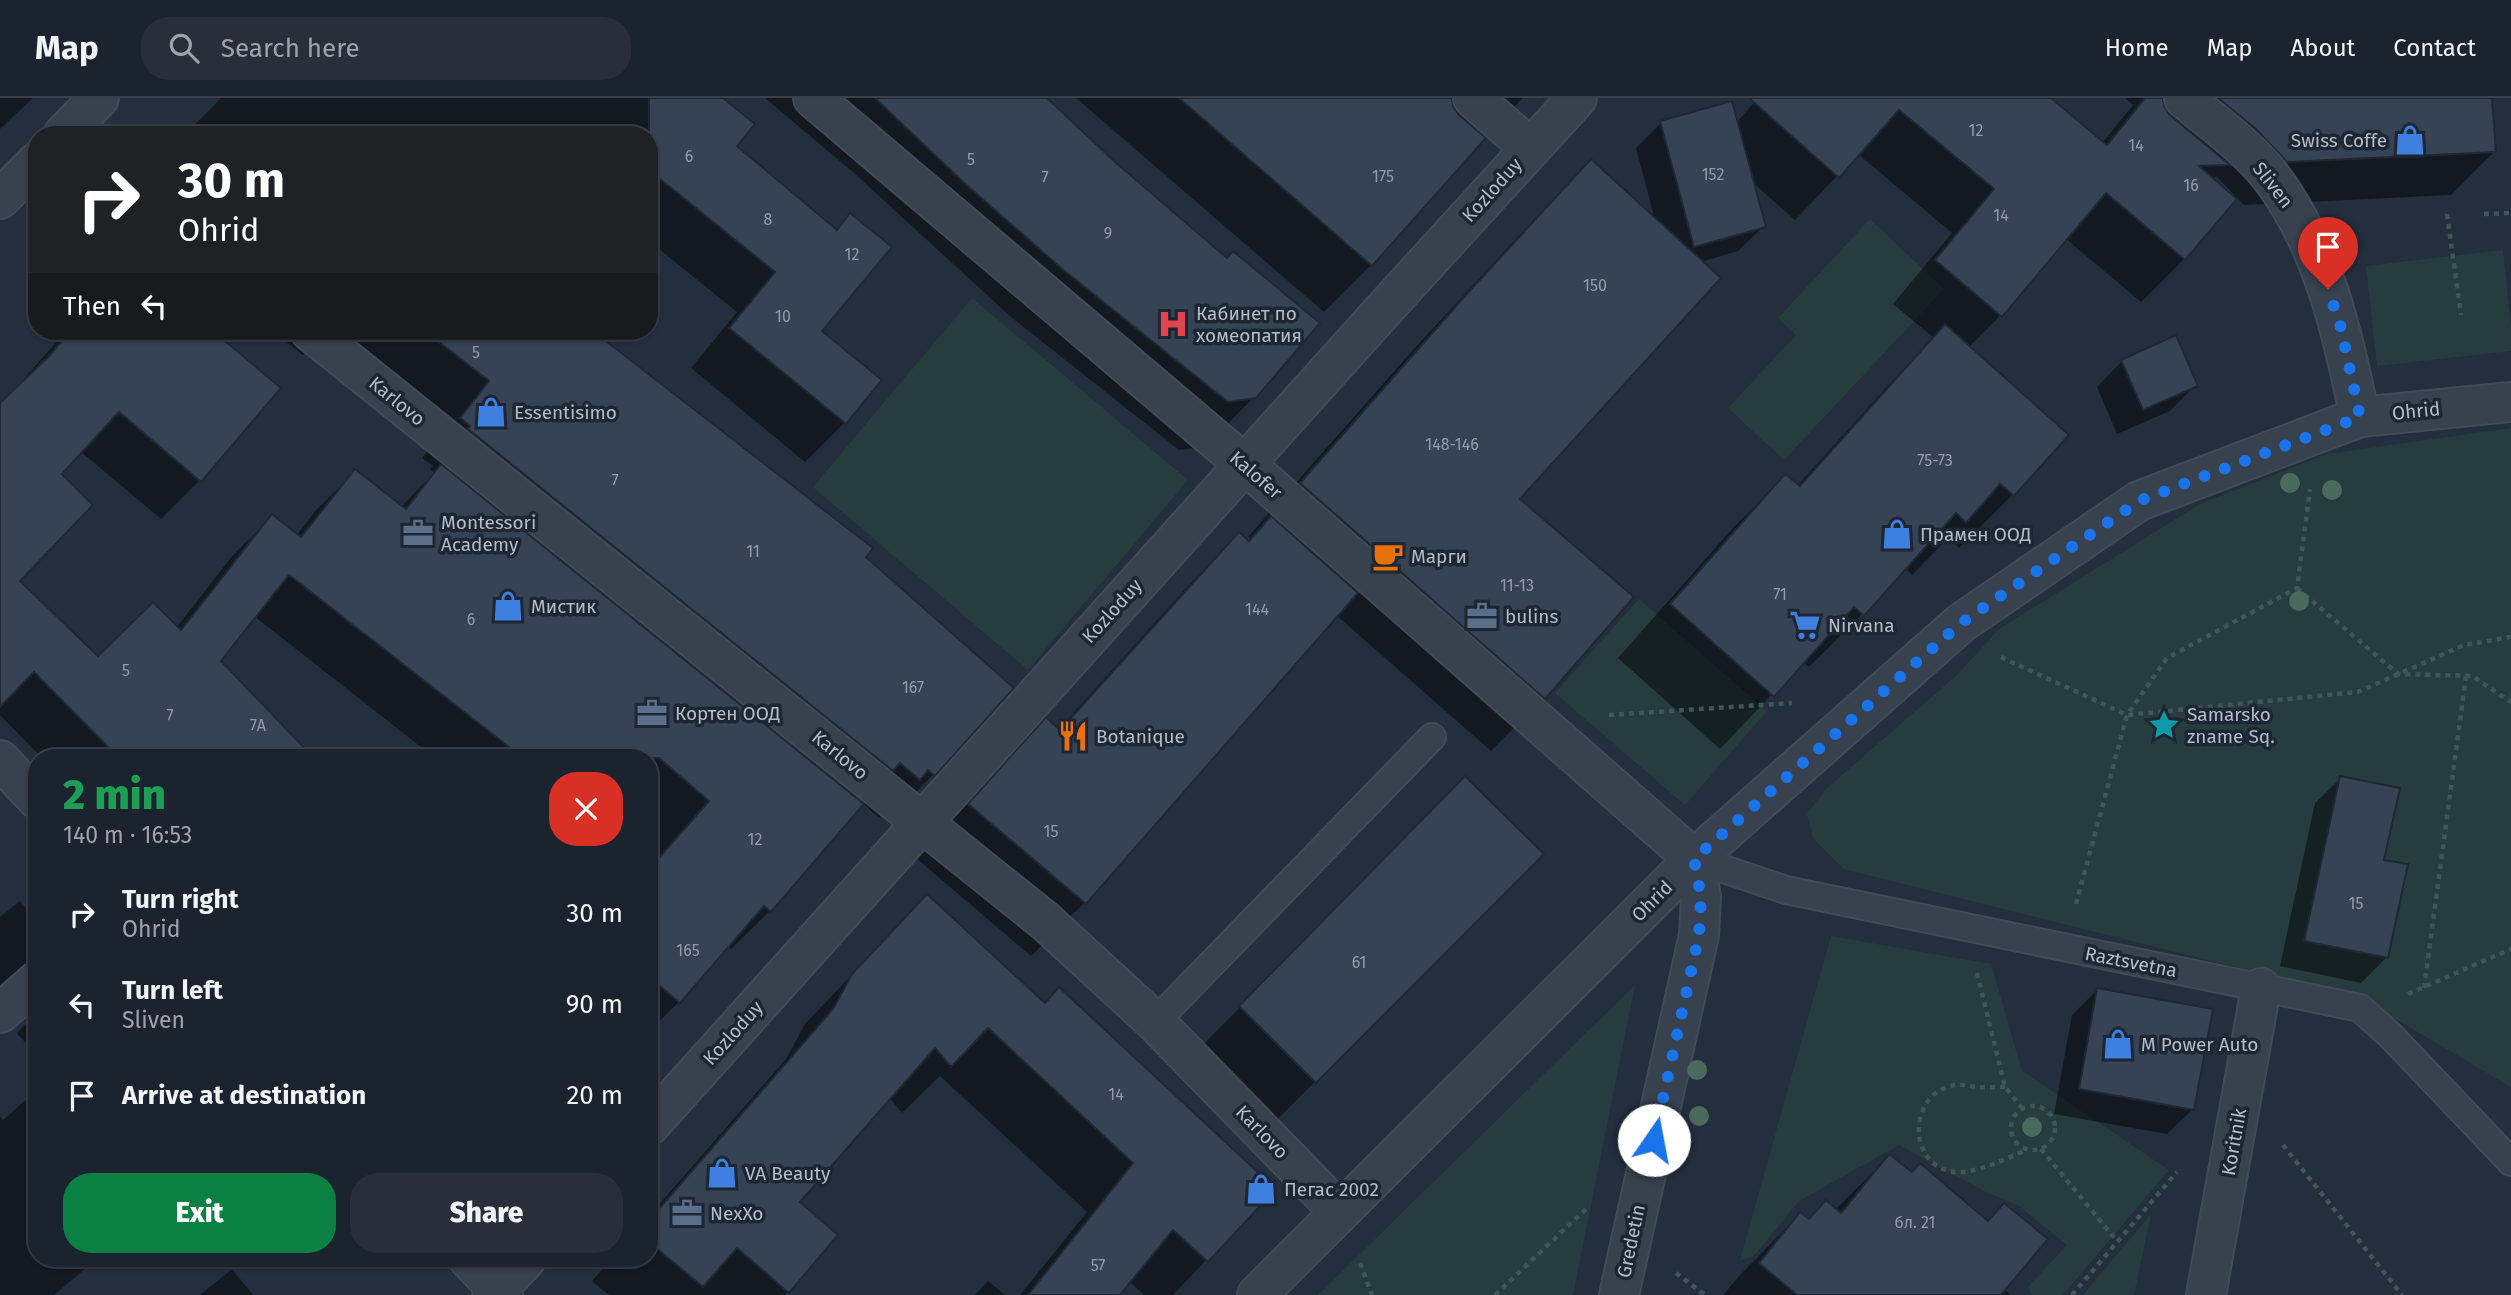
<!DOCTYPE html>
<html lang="en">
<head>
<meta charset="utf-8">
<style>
  body { margin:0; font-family:"Fira Sans",sans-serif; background:#282f3a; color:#f1f3f6; height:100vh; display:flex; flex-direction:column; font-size:26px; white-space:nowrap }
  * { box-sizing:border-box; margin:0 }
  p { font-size:23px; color:#a0a4aa }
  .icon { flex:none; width:38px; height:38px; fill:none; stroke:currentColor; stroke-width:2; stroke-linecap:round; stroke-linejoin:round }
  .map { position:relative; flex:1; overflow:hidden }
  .sheet { position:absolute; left:28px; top:651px; width:630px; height:518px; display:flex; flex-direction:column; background:#1b232e; border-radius:28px; box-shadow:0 2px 5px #0004,0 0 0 2px #39404a }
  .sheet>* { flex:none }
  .guide { position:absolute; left:28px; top:28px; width:630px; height:214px; border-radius:28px; box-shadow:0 2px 5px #0004,0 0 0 2px #39404a; background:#202124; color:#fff; overflow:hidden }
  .pin { position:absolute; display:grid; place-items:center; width:60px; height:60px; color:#fff; margin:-72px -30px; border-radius:50% 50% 50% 0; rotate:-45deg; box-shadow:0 0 7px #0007 }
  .pin .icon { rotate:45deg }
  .me { position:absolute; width:77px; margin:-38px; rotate:12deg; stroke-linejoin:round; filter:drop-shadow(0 0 5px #0008) }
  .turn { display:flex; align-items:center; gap:24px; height:147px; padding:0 35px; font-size:32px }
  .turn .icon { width:91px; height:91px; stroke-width:2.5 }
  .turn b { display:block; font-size:49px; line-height:60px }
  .then { display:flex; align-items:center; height:66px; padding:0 35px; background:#0003; gap:14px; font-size:26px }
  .round { display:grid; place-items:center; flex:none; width:74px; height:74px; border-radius:28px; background:#282f3a }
  .headline { display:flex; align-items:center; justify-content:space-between; height:119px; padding:0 35px }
  h1 { font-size:42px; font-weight:800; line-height:52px; color:#1e9e55 }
  .button { display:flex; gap:14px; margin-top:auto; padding:14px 35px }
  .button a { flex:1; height:80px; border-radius:28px; background:#0b8043; color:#fff; font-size:28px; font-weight:800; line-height:80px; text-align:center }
  .button a+a { background:#282f3a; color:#f1f3f6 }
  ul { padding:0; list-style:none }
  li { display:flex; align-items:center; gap:21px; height:91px; padding:0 35px }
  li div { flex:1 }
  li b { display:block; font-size:26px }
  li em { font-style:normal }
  header { display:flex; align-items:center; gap:42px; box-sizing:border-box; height:98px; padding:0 35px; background:#1b232e; border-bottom:2px solid #39404a }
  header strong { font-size:33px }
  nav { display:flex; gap:38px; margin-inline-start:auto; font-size:24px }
  .search { width:490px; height:63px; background:#282f3a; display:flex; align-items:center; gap:18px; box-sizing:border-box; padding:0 24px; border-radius:28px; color:#a0a4aa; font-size:26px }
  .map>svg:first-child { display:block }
  .green { fill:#263c3f }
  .shadow { fill:#0007; fill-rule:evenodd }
  .building { fill:#364354; stroke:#1f2835; stroke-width:2 }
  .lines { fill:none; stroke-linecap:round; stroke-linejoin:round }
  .service-casing { stroke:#414a57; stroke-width:30 }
  .minor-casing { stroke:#414a57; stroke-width:42 }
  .path { stroke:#3f5557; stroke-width:4.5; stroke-dasharray:5 5; stroke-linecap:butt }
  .service { stroke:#38414e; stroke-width:26 }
  .minor { stroke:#38414e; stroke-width:38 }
  .tree { fill:#4b6a5d }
  .route { stroke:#1a73e8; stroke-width:12; stroke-dasharray:0 21.6 }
  .labels { text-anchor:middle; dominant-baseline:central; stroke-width:7; stroke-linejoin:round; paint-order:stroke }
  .number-label { font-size:16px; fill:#929caa }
  .poi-label { font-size:19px; fill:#b4bcc9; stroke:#1d2633; text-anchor:start }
  .street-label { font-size:19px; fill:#b4bcc9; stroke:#1d2633 }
</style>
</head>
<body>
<header>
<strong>Map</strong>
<div class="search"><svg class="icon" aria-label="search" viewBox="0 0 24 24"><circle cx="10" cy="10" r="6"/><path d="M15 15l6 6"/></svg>Search here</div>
<nav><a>Home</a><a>Map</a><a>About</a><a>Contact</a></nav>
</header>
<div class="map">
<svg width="2511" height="1197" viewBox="0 0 2511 1197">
  <rect width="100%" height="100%" fill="#242f3e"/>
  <g class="green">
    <polygon points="1870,121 1944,191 1784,362 1728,310 1796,237 1778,220"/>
    <polygon points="2503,152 2511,230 2511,253 2377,268 2366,168"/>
    <polygon points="972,200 1188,382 1028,572 813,389"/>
    <polygon points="2511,330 2511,989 2360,900 1844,771 1813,740 1807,716 1826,691 1957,577 1999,531 2200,406 2327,356"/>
    <polygon points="1639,501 1767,613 1685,707 1555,595"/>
    <polygon points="1831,838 1991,866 2022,973 2169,1072 2063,1197 2032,1197 2028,1189 2067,1147 2019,1108 1986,1094 1899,1047 1799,1103 1753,1159 1740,1162"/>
    <polygon points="1635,887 1573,1197 1318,1197"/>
    <polygon points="2151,1116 2134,1197 2083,1197"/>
  </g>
  <g class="shadow">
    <polygon points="0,0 33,0 0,31"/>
    <polygon points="221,0 720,0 734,48 836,133 851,118 819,234 880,283 844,325 805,364 691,270 737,214 649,143 649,37 185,37"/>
    <polygon points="765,0 1044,0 1254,299 1205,349 1179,352 1011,219 855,76"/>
    <polygon points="1076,0 1523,0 1483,40 1371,167 1324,214"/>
    <path d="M1758,0H2048L2102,45L2133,7L2125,0H2490L2494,54L2451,97L2244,107L2236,99L2184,161L2141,204L2066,141L2001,217L1969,249L2067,337L2012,397L1959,450L1948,440L1912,477L1905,469L1862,516L1809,569L1803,564L1720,651L1618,560L1732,431L1785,378L1797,388L1893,282L1934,240L1893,206L1952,135L1858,56L1795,122L1751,83L1764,128L1738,153L1701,164L1518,401L1544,600L1491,653L1336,517L1084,805L1031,858L916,760L993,675L1046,622L1058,632L1187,489L1239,436L1248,444L1250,441L1248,439L1412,253L1539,116L1591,63L1655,122L1636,50L1661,25H1736ZM2216,78L2235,98L2234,100L2213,82Z"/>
    <polygon points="66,233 210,233 278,290 200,382 161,421 80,353 59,376 18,483 98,560 176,530 233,457 272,419 296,438 316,412 355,374 401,409 434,375 430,371 433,368 422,360 451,323 336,233 590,233 870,451 864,459 1011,590 933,677 894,716 888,711 879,720 863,705 770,813 731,851 727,848 679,904 649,933 649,660 435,660 254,518 219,563 294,660 42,660 0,617 0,308"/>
    <polygon points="272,233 327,233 303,257"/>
    <polygon points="2122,263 2196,287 2170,313 2117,336 2097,289"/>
    <polygon points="2341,680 2382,763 2387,859 2361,885 2280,868 2315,705"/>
    <polygon points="1422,724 1541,756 1272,1027 1197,953"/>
    <polygon points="927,798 1044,906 1273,1091 1173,1197 1144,1197 1129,1183 1118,1197 1020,1197 1087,1114 940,978 902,1015 889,999 797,1104 836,1137 785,1197 609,1197 592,1183 612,1160 649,1160 649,1118 786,961 805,926"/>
    <polygon points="20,803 37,823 37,958 17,935 33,918 34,906 0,890 0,819"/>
    <polygon points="2098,891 2193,1011 2167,1036 2054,1016 2072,917"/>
    <polygon points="37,992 37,1160 98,1160 54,1197 0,1197 0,1018 3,1022"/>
    <polygon points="1889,1058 1911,1076 1987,1124 2004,1107 2004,1191 2011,1197 1723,1197 1740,1177 1800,1116 1807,1123 1826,1104 1835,1112"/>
    <polygon points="232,1171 253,1197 200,1197"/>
    <polygon points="988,1183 1005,1197 975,1197"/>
  </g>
  <g class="building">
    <polygon points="649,0 723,0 755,26 737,48 837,132 850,115 892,149 822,233 882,282 846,326 729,230 775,174 649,72"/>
    <polygon points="875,0 1047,0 1114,63 1227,160 1233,153 1320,225 1256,300 1228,304 1061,170 962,83"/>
    <polygon points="1179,0 1452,0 1453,8 1458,16 1486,40 1372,168"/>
    <polygon points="1749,0 2051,0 2107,47 2145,0 2163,0 2164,8 2170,17 2230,67 2199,68 2237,101 2185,162 2106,95 2002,219 1935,162 1994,91 1899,12 1839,80"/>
    <polygon points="2218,0 2492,0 2496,54 2287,64 2256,31"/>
    <polygon points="1732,3 1766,129 1694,149 1660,23"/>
    <polygon points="1591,61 1721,180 1520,401 1634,499 1545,601 1300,385 1465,198"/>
    <polygon points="1945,226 2069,337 2014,398 2000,386 1966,425 1956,415 1864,518 1854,509 1774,599 1670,506 1785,376 1800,388"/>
    <polygon points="70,233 213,233 281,290 201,384 119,314 62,376 93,407 20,483 98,558 153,504 181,532 272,416 301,439 355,371 406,411 441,366 864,706 771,814 764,808 680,905 649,879 649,771 709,703 659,660 523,660 289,477 221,563 314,660 119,660 34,574 0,609 0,305 50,257"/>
    <polygon points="425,233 593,233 873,450 866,459 1014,590 935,678 928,672 920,682 900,665 893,673 468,331 470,328 460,320 489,283"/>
    <polygon points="2176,237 2198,288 2143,312 2121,262"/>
    <polygon points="1271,418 1358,495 1086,806 968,706 1046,619 1060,632 1239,434 1249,443"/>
    <polygon points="1465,678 1544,756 1316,985 1239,908"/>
    <polygon points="2340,678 2400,690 2384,762 2408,766 2388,860 2304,843"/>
    <polygon points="927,796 1045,905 1059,889 1276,1091 1208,1164 1173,1132 1120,1197 1028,1197 1133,1065 988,930 951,969 935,950 800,1104 838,1137 789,1195 737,1150 703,1189 649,1144 649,1122 833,911 852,876"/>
    <polygon points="2097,890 2213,911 2194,1012 2079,991"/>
    <polygon points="1889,1056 1912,1074 1920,1065 1988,1123 2004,1105 2048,1141 2001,1197 1797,1197 1759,1165 1800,1114 1809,1121 1826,1102 1841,1115"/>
  </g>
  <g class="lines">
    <g class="service-casing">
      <g id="service">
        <polyline points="1694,761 1786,792 2360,910 2390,937 2511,1064"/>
        <polyline points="1155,924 1432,639"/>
      </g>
    </g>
    <g class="minor-casing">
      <g id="minor">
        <polyline points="813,0 1263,382 1694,761 1701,799 1699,837 1619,1197"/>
        <polyline points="1473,0 1530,50"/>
        <path d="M2184,0C2213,25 2248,49 2271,79C2324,149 2342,235 2360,319"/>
        <polyline points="63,37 99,0"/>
        <polyline points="0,101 37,64"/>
        <polyline points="310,233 1045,823 1155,924 1340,1114"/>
        <polyline points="0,662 37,701"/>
        <polyline points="0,915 37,883"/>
        <polyline points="649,1028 1388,207 1577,0"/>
        <polyline points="468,1160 503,1197"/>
        <polyline points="492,1197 527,1160"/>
        <polyline points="1257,1197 1694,761 1961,525 2139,403 2360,319 2511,304"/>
        <polyline points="2206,1197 2261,890"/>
      </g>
    </g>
    <g class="path">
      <polyline points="2447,116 2461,217"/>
      <polyline points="2484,116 2511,115"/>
      <polyline points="2297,490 2398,576 2472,578 2511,604"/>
      <polyline points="2001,559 2127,617 2358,594 2464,547 2511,539"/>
      <polyline points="1609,617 1792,605"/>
      <polyline points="2076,806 2127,617 2167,560 2297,490 2310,391"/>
      <polyline points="1977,875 2005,989 2023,1011"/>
      <polyline points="2424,890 2466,578"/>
      <polyline points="2408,896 2511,851"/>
      <path d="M2005,989C1996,989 1986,990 1977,989C1968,988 1960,985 1951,988C1907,999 1908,1068 1954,1074C1977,1076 2006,1060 2027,1052"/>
      <circle cx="2033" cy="1030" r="22"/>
      <polyline points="2283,1047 2402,1197"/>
      <polyline points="2041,1051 2117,1143"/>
      <polyline points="1360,1165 1372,1197"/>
      <polyline points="1676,1175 1705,1197"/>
      <polyline points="1495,1197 1587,1110"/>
      <polyline points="2072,1197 2177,1074"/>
    </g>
    <use href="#service" class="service"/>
    <use href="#minor" class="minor"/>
  </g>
  <g class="tree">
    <circle cx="2290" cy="385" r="10"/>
    <circle cx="2332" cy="392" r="10"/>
    <circle cx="2299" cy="503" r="10"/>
    <circle cx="1697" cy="972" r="10"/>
    <circle cx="1699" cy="1018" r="10"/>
    <circle cx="2032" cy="1029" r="10"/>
  </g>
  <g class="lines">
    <polyline class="route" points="1654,1042 1699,837 1701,799 1694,761 1961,525 2139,403 2360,319 2341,230 2328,191"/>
  </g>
  <defs>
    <g id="shop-bare" transform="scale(2.415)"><path d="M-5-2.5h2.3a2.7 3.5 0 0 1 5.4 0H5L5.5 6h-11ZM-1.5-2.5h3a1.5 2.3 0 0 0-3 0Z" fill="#3f7fe0" stroke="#1d2633" stroke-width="2.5" paint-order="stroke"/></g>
    <g id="hospital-bare" transform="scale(2.415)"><path d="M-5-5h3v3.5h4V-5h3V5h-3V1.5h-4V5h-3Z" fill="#e0444e" stroke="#1d2633" stroke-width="2.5" paint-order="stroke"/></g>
    <g id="office-bare" transform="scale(2.415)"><path d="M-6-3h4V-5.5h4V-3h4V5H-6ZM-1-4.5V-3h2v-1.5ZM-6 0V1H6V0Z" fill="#5c6f8a" stroke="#1d2633" stroke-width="2.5" paint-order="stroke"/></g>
    <g id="cafe-bare" transform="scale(2.415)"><path d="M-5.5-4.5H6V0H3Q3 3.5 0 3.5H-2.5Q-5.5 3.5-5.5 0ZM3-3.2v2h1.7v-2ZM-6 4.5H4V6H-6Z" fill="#e8710a" stroke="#1d2633" stroke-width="2.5" paint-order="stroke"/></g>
    <g id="supermarket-bare" transform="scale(2.415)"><path d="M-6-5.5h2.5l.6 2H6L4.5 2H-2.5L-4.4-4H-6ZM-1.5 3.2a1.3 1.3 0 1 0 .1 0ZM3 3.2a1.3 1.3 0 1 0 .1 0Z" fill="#3f7fe0" stroke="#1d2633" stroke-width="2.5" paint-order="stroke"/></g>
    <g id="sight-bare" transform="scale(2.415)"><path d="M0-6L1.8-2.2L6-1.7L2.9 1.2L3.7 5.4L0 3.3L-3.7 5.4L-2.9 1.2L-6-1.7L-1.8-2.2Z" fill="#0f9aa8" stroke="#1d2633" stroke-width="2.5" paint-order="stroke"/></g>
    <g id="restaurant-bare" transform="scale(2.415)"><path d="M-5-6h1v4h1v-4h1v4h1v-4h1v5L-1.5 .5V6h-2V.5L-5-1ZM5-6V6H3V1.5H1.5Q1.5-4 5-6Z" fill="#e8710a" stroke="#1d2633" stroke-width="2.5" paint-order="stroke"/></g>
  </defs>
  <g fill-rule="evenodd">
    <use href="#shop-bare" x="2410" y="42"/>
    <use href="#hospital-bare" x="1173" y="226"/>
    <use href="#shop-bare" x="491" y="314"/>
    <use href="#office-bare" x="418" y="435"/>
    <use href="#shop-bare" x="1897" y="436"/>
    <use href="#cafe-bare" x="1388" y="458"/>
    <use href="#shop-bare" x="508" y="508"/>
    <use href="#office-bare" x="1482" y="518"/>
    <use href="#supermarket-bare" x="1805" y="527"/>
    <use href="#office-bare" x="652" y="615"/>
    <use href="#sight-bare" x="2164" y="627"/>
    <use href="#restaurant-bare" x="1073" y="638"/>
    <use href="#shop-bare" x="2118" y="946"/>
    <use href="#shop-bare" x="722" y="1075"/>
    <use href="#shop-bare" x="1261" y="1091"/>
    <use href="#office-bare" x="687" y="1115"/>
  </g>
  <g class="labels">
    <g class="number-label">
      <text x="1976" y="32">12</text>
      <text x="2136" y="47">14</text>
      <text x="689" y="58">6</text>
      <text x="971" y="61">5</text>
      <text x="1713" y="76">152</text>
      <text x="1383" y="78">175</text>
      <text x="1045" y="79">7</text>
      <text x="2191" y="87">16</text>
      <text x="2001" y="117">14</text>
      <text x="768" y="121">8</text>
      <text x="1108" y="135">9</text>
      <text x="852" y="156">12</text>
      <text x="1595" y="187">150</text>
      <text x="783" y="218">10</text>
      <text x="476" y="254">5</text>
      <text x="1452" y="346">148-146</text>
      <text x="1935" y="362">75-73</text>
      <text x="615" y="382">7</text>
      <text x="753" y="453">11</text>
      <text x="1517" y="487">11-13</text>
      <text x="1780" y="496">71</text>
      <text x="1257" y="511">144</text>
      <text x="471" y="521">6</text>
      <text x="126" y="572">5</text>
      <text x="913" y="589">167</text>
      <text x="170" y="617">7</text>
      <text x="258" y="627">7А</text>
      <text x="1051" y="733">15</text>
      <text x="755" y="741">12</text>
      <text x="2356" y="805">15</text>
      <text x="688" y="852">165</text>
      <text x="1359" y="864">61</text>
      <text x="1116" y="996">14</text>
      <text x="1915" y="1124">бл. 21</text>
      <text x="1098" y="1167">57</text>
    </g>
    <g class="poi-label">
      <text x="2387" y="42" text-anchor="end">Swiss Coffe</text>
      <text x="1196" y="215">Кабинет по<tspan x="1196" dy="22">хомеопатия</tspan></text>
      <text x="514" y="314">Essentisimo</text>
      <text x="441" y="424">Montessori<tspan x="441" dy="22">Academy</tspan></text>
      <text x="1920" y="436">Прамен ООД</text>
      <text x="1411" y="458">Марги</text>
      <text x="531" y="508">Мистик</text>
      <text x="1505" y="518">bulins</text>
      <text x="1828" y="527">Nirvana</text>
      <text x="675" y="615">Кортен ООД</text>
      <text x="2187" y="616">Samarsko<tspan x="2187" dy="22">zname Sq.</tspan></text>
      <text x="1096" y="638">Botanique</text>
      <text x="2141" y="946">M Power Auto</text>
      <text x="745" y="1075">VA Beauty</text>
      <text x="1284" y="1091">Пегас 2002</text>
      <text x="710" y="1115">NexXo</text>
    </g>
    <g class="street-label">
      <text transform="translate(2273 87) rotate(52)">Sliven</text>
      <text transform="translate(1492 92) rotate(-48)">Kozloduy</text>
      <text transform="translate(397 303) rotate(39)">Karlovo</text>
      <text transform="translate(2416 313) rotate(-6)">Ohrid</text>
      <text transform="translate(1256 377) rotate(41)">Kalofer</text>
      <text transform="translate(1112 513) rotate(-48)">Kozloduy</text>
      <text transform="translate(840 657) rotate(39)">Karlovo</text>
      <text transform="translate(1652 803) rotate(-45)">Ohrid</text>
      <text transform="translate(2131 864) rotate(11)">Raztsvetna</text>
      <text transform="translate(733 935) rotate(-48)">Kozloduy</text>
      <text transform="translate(1262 1034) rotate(46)">Karlovo</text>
      <text transform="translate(2234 1044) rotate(-80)">Koritnik</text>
      <text transform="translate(1631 1143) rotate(-78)">Gredetin</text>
    </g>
  </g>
</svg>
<div class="pin" style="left:2328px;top:191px;background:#d93025"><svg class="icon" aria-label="arrive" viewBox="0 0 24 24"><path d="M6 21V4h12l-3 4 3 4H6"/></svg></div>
<svg class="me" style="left:1654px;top:1042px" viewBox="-20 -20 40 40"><circle r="19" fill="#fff"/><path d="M0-13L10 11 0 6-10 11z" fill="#1a73e8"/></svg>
<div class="guide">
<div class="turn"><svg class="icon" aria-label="right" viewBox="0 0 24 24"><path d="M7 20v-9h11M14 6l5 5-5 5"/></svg><div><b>30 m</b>Ohrid</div></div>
<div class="then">Then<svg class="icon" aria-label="left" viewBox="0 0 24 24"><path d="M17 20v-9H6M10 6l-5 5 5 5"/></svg></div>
</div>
<section class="sheet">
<div class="headline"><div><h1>2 min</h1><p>140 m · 16:53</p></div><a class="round" style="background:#d93025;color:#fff"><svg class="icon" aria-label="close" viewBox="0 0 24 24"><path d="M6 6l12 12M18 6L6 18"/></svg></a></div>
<ul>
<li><svg class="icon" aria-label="right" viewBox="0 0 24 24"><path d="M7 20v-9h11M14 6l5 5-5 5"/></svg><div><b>Turn right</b><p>Ohrid</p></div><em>30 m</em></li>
<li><svg class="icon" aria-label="left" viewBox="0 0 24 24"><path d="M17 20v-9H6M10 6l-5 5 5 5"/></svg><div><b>Turn left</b><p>Sliven</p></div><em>90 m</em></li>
<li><svg class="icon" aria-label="arrive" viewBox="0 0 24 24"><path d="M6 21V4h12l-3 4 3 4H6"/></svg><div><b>Arrive at destination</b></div><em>20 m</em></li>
</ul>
<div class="button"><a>Exit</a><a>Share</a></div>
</section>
</div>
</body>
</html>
